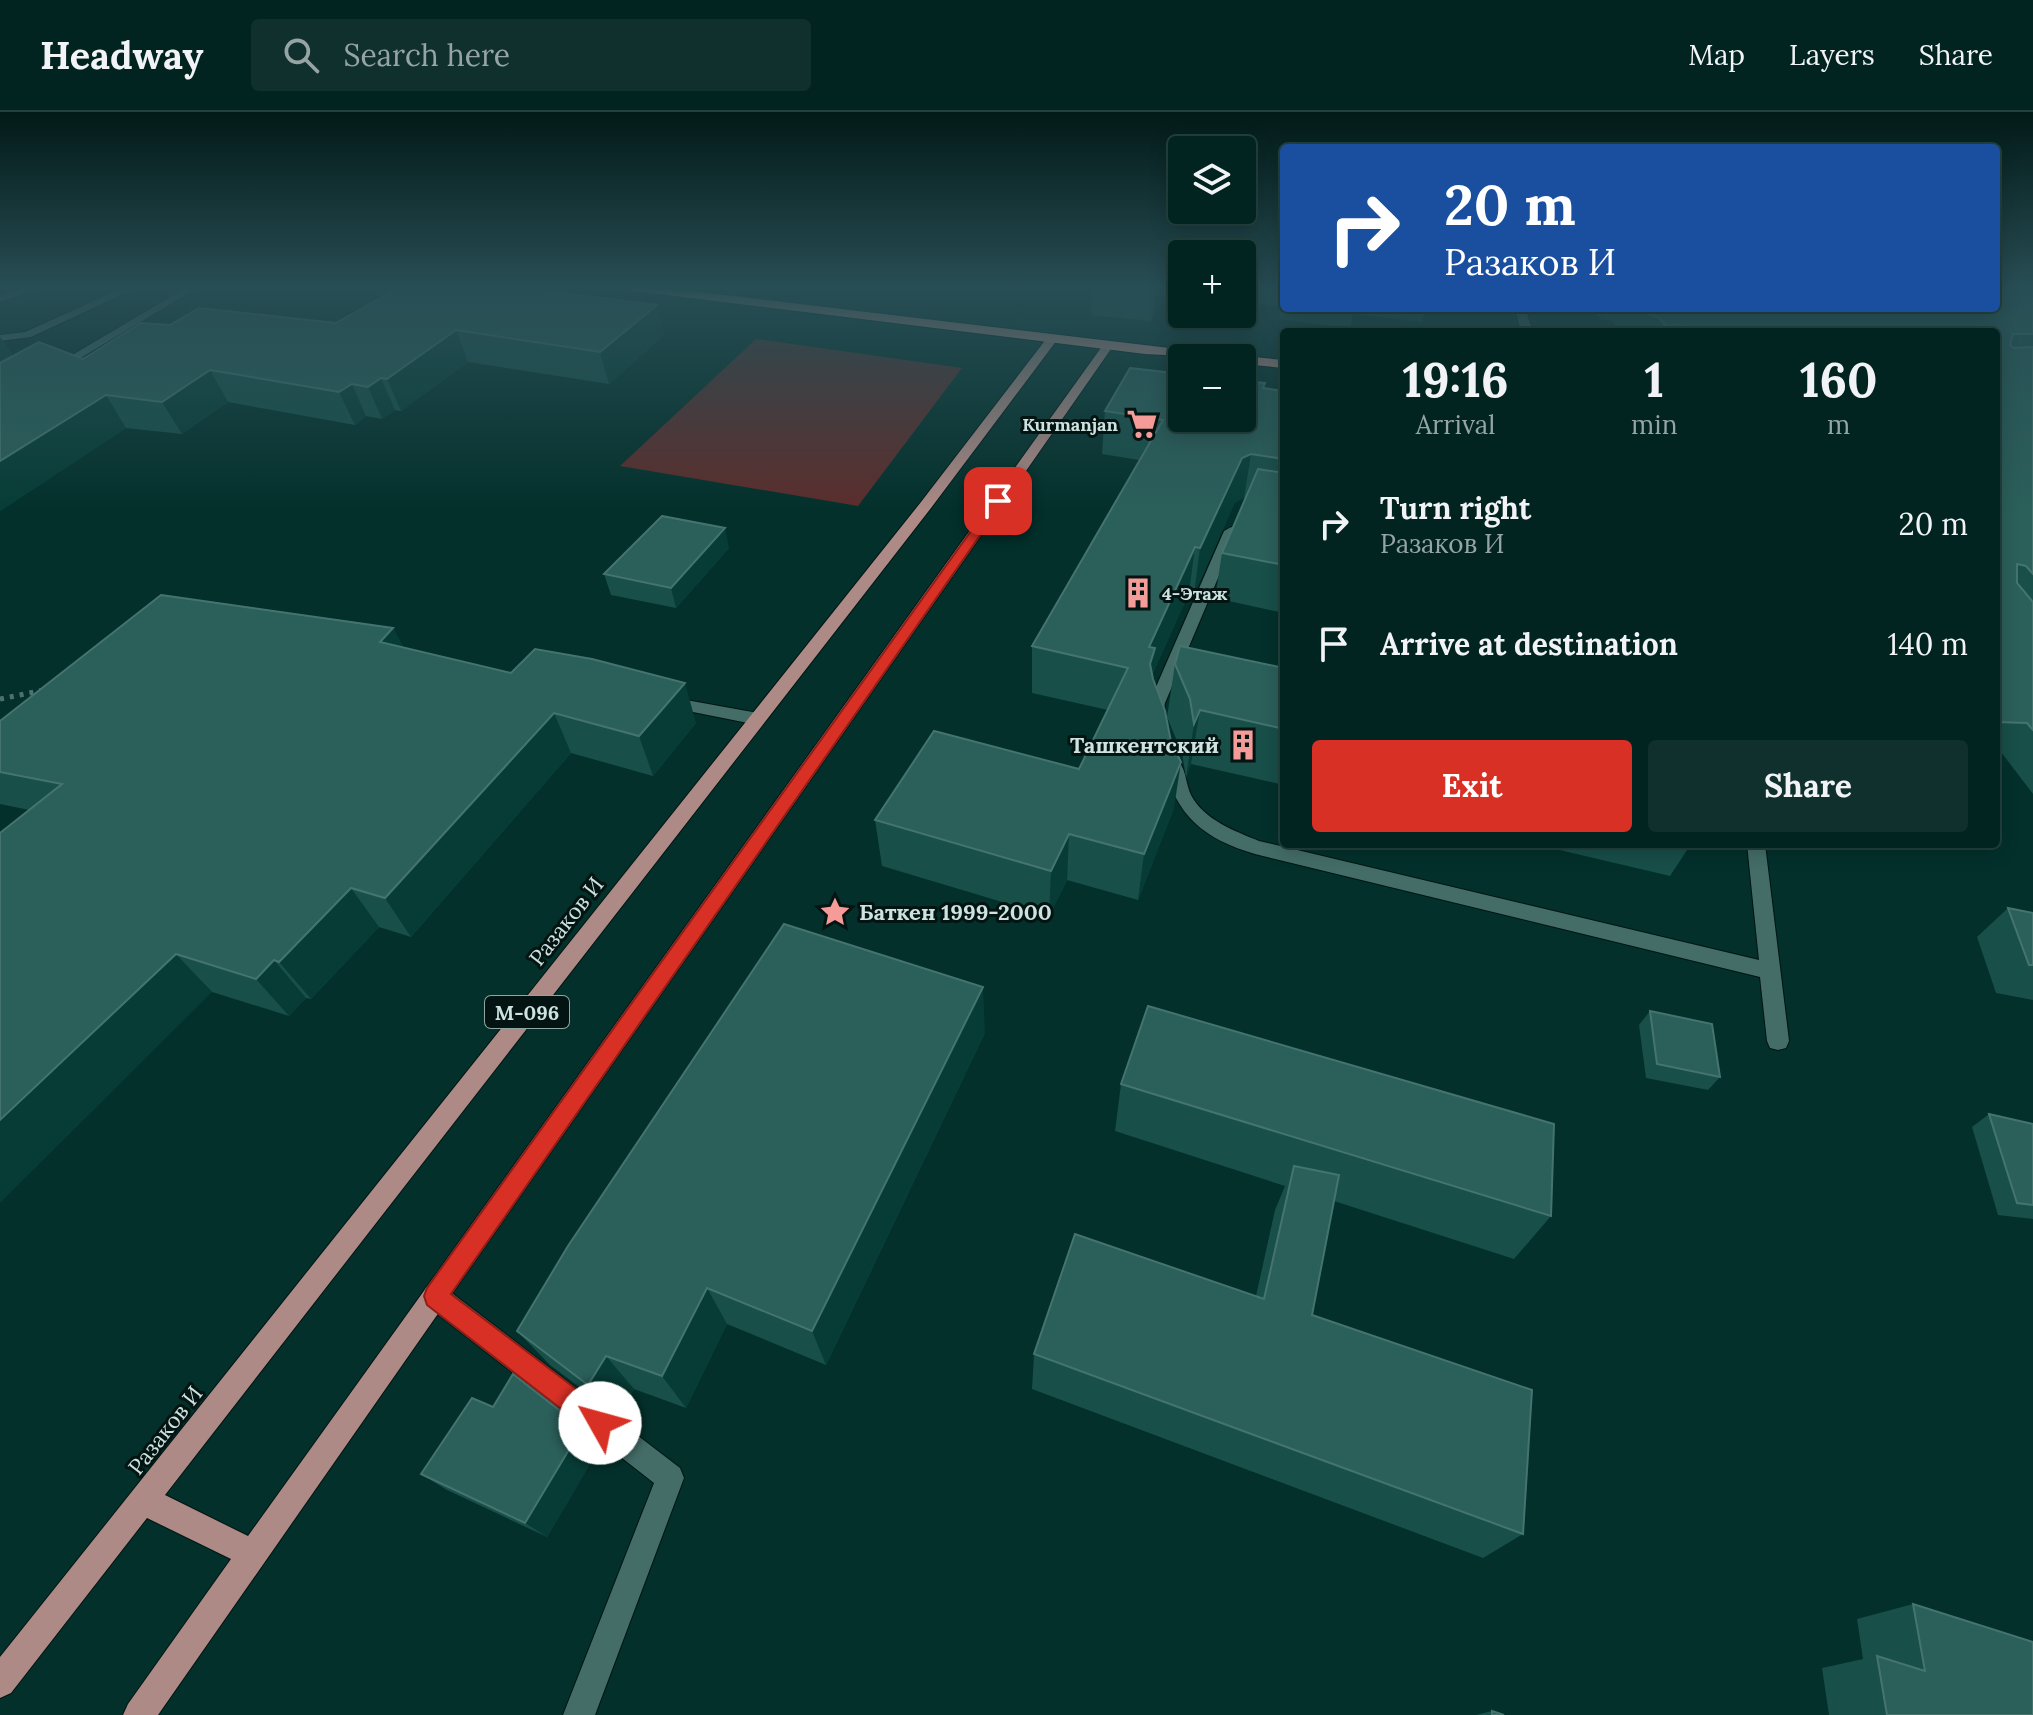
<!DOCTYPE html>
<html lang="en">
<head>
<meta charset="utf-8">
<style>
  body { margin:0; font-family:Lora,serif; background:#10302d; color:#f1f3f6; height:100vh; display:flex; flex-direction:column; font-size:30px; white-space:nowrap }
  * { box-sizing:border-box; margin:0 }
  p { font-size:26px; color:#96a4a5 }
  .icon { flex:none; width:44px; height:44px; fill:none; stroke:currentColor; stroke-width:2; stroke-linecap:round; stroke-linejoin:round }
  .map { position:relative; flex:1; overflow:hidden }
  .panel { position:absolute; left:1280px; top:216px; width:720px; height:520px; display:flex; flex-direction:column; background:#022420; border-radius:8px; box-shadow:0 4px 20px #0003,0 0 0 2px #23413e }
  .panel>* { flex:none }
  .guide { position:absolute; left:1280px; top:32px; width:720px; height:168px; border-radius:8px; box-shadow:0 4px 20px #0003,0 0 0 2px #23413e; background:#1a4fa0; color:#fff; overflow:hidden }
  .buttons { position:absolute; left:1168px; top:24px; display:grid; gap:16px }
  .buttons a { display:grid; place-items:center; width:88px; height:88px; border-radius:8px; background:#022420; box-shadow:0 4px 20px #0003,0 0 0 2px #23413e; font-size:40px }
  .pin { position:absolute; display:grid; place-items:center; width:68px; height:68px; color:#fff; margin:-34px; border-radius:16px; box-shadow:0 4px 12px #0006 }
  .me { position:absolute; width:88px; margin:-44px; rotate:308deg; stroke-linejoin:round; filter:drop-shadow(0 0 6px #0008) }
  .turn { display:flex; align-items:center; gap:28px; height:168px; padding:0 32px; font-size:36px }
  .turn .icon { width:104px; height:104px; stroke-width:2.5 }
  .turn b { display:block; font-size:56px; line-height:68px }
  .eta { display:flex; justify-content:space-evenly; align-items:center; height:136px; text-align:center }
  .eta b { font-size:48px; font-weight:700; line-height:56px }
  .primary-button { display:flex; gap:16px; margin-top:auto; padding:16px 32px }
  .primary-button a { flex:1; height:92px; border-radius:8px; background:#d93025; color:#fff; font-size:32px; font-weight:700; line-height:92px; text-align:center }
  .primary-button a+a { background:#10302d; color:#f1f3f6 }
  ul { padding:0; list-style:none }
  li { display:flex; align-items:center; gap:24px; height:120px; padding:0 32px }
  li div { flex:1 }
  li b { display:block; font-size:30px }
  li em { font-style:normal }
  header { display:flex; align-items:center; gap:48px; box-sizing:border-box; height:112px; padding:0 40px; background:#022420; border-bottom:2px solid #23413e }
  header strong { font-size:38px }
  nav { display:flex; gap:44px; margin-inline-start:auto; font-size:28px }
  .search { width:560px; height:72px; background:#10302d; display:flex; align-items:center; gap:20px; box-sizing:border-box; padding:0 28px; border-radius:8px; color:#96a4a5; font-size:30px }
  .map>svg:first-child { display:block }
  .green { fill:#5c2d2c }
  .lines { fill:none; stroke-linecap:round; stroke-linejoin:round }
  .service-casing { stroke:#021513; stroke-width:2 }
  .minor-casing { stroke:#021513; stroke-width:2 }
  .secondary-casing { stroke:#021513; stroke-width:2 }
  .primary-casing { stroke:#021513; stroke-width:2 }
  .trunk-casing { stroke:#021513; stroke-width:2 }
  .path { stroke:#4d726d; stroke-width:5; stroke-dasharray:4 6; stroke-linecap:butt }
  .service { fill:#446d68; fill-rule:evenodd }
  .minor { fill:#446d68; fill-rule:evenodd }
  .secondary { fill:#446d68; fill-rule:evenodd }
  .primary { fill:#ad8a86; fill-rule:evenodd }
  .trunk { fill:#d09490; fill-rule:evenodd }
  .wall { fill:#184f49 }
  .shaded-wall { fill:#073c36 }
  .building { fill:#2b5f5a; stroke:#45746f; stroke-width:2 }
  .route { fill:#d93025; stroke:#8d1f18; stroke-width:2 }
  .labels { text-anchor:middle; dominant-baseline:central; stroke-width:6; stroke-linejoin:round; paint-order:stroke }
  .far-poi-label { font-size:18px; font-weight:bold; fill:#cee3e0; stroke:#041412; text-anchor:end }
  .shield { fill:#041412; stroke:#91a5a2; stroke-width:2 }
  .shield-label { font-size:20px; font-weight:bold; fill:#cee3e0 }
  .poi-label { font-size:22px; font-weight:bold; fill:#cee3e0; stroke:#041412; text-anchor:end }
  .street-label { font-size:22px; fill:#cee3e0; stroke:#041412 }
</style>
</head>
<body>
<header>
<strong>Headway</strong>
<div class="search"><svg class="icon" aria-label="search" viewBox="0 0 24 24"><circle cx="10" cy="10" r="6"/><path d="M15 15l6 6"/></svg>Search here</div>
<nav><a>Map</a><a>Layers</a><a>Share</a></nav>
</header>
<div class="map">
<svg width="2033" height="1603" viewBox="0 0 2033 1603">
  <rect width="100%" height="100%" fill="#03302b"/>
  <polygon class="green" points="756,227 962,256 858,394 620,354"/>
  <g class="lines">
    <g class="service-casing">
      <g id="service">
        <polygon points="125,175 138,175 31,225 0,229 0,223 25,220"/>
        <polygon points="664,584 758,601 767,607 758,613 658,593 656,589 658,585"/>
      </g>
    </g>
    <g class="minor-casing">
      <g id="minor">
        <polygon points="27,175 42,175 0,190 0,184"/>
        <polygon points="187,175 199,175 57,260 47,258"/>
        <polygon points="1231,415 1238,419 1165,591 1161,615 1149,615 1146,611 1149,591 1224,419"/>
        <path d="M1172,645C1186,649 1185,671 1191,683C1204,708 1235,719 1259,729L1759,848L1747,732H1765L1789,929L1786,936L1778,938L1770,936L1767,929L1760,865L1255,742C1204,727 1176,704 1163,651Z"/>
        <polygon points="435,1171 444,1175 680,1356 684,1366 595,1603 563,1603 654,1371 426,1193 422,1184 426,1175"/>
      </g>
    </g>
    <g class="secondary-casing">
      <polygon id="secondary" points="1515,196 1525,196 1533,220 1521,220"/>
    </g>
    <g class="primary-casing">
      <polygon id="primary" points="1047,226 1057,228 931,396 165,1383 248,1424 1103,233 1111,233 1111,237 158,1603 123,1603 128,1592 231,1447 147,1406 11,1581 0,1586 0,1545 921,390"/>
    </g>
    <g class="trunk-casing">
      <g id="trunk">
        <polygon points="619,175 700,180 1220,242 1226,246 1145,242 625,178"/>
        <polygon points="1242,244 1284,248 1284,256 1242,252 1242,246 1237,246"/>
      </g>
    </g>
    <polyline class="path" points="0,587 44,578"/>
    <use href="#service" class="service"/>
    <use href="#minor" class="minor"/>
    <use href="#secondary" class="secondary"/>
    <use href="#primary" class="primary"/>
    <use href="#trunk" class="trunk"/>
  </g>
  <g class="wall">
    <polygon points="1093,175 1182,175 1182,185 1163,183 1152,209 1091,203"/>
    <polygon points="1242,175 1284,175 1284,196 1426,196 1422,210 1353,202 1350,216 1279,207 1281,195 1242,191"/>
    <polygon points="2033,175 2033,682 2001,640 1996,640 1996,220 1622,220 1611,208 1602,208 1591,196 1996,196"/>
    <polygon points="657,193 664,223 609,272 468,250 401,299 395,298 382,307 366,304 355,313 228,290 182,322 126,316 0,399 0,225 13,244 83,247 170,213 336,211"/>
    <polygon points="1264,276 1284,279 1284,501 1215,486 1222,441 1245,386 1244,386 1235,390 1194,482 1189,481 1152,563 1174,696 1138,788 1067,768 1049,804 882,754 875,708 1079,657 1108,598 1032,581 1032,534 1139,348 1102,342 1105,299"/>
    <polygon points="729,436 676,496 611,483 604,462"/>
    <polygon points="393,516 403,535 696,611 653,664 571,641 411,825 379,815 311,887 306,886 289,904 212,880 29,698 0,692 0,609"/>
    <polygon points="1175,552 1284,556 1284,673 1191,652 1186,666 1182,641 1167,605"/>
    <polygon points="1534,732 1691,732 1670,764"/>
    <polygon points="2008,796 2033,801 2033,888 1996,881 1977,825"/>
    <polygon points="1650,899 1720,965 1708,978 1646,966 1639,913"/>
    <polygon points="985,921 826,1253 727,1212 686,1296 634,1277 618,1304 550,1253 517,1219"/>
    <polygon points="1121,972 1551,1104 1514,1147 1334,1089 1312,1203 1523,1422 1483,1446 1032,1277 1034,1242 1256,1184 1275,1098 1285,1074 1115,1019"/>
    <polygon points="1989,1002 2033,1012 2033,1107 1998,1103 1972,1015"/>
    <polygon points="493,1295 582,1316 601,1333 547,1425 447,1378 421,1362"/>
    <polygon points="1913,1492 2033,1603 1829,1603 1822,1556 1863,1547 1857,1507"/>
    <polygon points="1492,1599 1504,1603 1476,1603"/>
  </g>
  <g class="shaded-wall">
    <polygon points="0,175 22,175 0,182"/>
    <polygon points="1157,175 1164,175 1163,183 1152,209 1155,182"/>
    <polygon points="657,193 664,223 609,272 600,240"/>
    <polygon points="1679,212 1676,220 1664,220 1667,215"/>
    <polygon points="456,218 468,250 401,299 387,267"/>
    <polygon points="0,225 13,244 0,281"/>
    <polygon points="210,258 228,290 182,322 162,290"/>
    <polygon points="381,266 395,298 382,307 368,275"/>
    <polygon points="352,272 366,304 355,313 339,280"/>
    <polygon points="106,283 126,316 0,399 0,349"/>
    <polygon points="1251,342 1244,386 1235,390 1194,482 1200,436 1242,346"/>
    <polygon points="725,416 729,436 676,496 671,476"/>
    <polygon points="1195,435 1189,481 1152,563 1149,535"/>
    <polygon points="393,516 414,556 380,530"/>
    <polygon points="685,571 696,611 653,664 639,624"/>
    <polygon points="1200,598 1191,652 1186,666 1194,612"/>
    <polygon points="554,601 571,641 411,825 385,786"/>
    <polygon points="1181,650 1174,696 1138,788 1144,742"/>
    <polygon points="1069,722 1067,768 1049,804 1051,759"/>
    <polygon points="351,776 379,815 311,887 279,850"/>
    <polygon points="176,842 212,880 0,1091 0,1008"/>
    <polygon points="274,848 306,886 289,904 256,867"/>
    <polygon points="983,875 985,921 826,1253 812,1219"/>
    <polygon points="707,1176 727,1212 686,1296 662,1264"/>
    <polygon points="606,1244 634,1277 618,1304 588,1273"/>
    <polygon points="582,1316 601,1333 547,1425 525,1411"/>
  </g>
  <g class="building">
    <polygon points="400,175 513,175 657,193 600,240 456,218 387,267 381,266 368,275 352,272 339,280 210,258 162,290 106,283 0,349 0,251 39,230 83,247 141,211 170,213 199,196 336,211"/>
    <polygon points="1093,175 1157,175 1155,182"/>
    <polygon points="1996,175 2033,175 2033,222 2013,222 2010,233 2014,236 2033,235 2033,462 2026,454 2017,452 2017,471 2033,490 2033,618 2027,611 1996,610 1996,220 1682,220 1679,212 1667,215 1659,206 1634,196 1996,196"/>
    <polygon points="1130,256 1182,262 1182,306 1242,306 1242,269 1265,271 1263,276 1284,279 1284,347 1251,342 1242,346 1200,436 1195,435 1149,535 1155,536 1150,552 1153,567 1165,599 1171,630 1181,650 1144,742 1069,722 1051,759 875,708 934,619 1079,657 1128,556 1032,534 1163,308 1105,299"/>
    <polygon points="1258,357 1284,361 1284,453 1222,441"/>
    <polygon points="662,404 725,416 671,476 604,462"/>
    <polygon points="161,483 393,516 380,530 511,561 535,537 592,547 685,571 639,624 554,601 385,786 351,776 279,850 274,848 256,867 176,842 0,1008 0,721 62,672 0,660 0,609"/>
    <polygon points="1180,534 1284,556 1284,617 1200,598 1194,612 1190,587 1175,552"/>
    <polygon points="2008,796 2033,801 2033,853 2029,853"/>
    <polygon points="784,812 983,875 812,1219 707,1176 662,1264 606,1244 588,1273 517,1219 568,1134"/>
    <polygon points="1148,894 1554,1012 1551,1104 1121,972"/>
    <polygon points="1650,899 1712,912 1720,965 1657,952"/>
    <polygon points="1989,1002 2033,1012 2033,1093 2017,1091"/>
    <polygon points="1294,1054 1339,1063 1312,1203 1532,1278 1523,1422 1034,1242 1075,1122 1264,1187"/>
    <polygon points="513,1262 582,1316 525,1411 421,1362 472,1286 493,1295"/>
    <polygon points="1913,1492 2033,1530 2033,1603 1887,1603 1877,1544 1925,1559"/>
    <polygon points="1492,1599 1504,1603 1492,1603"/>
  </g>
  <linearGradient id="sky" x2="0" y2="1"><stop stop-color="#021a18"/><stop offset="0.44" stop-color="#284e55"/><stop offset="1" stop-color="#284e55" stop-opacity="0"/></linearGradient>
  <rect width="2033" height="399" fill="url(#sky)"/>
  <polygon class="route" points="998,385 1004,389 451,1182 609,1302 612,1311 609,1320 600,1324 591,1320 427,1193 424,1184 427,1176 994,387"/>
  <defs>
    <g id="supermarket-bare" transform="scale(2.4)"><path d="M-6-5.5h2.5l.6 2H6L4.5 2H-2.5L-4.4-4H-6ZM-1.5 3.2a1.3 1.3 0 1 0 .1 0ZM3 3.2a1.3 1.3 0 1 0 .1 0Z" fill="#f59b98" stroke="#041412" stroke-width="2.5" paint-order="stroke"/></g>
    <g id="building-bare" transform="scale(2.4)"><path d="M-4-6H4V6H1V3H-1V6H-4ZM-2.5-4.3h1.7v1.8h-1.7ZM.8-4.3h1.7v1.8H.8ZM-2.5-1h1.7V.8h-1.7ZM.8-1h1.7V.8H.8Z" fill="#f59b98" stroke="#041412" stroke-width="2.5" paint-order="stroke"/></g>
    <g id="sight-bare" transform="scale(2.4)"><path d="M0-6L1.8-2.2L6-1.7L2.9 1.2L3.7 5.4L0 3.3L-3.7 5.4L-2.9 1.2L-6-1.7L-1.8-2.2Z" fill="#f59b98" stroke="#041412" stroke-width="2.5" paint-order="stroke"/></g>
  </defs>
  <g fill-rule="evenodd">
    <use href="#supermarket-bare" x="1142" y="312"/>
    <use href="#building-bare" x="1138" y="481"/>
    <use href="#building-bare" x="1243" y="633"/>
    <use href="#sight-bare" x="835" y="800"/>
  </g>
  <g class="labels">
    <g class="far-poi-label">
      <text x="1118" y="312">Kurmanjan</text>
      <text x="1162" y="481" text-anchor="start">4-Этаж</text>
    </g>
    <rect class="shield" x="485" y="884" width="84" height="32" rx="6"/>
    <g class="shield-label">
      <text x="527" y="900">М-096</text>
    </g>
    <g class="poi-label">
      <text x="1219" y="633">Ташкентский</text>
      <text x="859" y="800" text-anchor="start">Баткен 1999-2000</text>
    </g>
    <g class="street-label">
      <text transform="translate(566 809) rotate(-52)">Разаков И</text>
      <text transform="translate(165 1318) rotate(-52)">Разаков И</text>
    </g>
  </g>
</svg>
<div class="buttons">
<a><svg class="icon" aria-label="layers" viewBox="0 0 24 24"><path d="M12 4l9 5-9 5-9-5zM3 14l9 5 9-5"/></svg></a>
<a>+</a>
<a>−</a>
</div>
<div class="pin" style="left:998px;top:389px;background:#d93025"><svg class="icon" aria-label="arrive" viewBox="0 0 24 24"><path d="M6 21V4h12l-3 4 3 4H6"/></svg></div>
<svg class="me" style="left:600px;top:1311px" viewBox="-20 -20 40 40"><circle r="19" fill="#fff"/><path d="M0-13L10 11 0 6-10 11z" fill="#d93025"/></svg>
<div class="guide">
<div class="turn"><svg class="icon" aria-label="right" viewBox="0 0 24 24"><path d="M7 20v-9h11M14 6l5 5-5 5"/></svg><div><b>20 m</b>Разаков И</div></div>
</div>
<section class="panel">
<div class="eta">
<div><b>19:16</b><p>Arrival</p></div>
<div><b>1</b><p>min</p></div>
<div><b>160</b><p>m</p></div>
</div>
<ul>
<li><svg class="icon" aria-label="right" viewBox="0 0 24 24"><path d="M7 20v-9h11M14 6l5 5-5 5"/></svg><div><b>Turn right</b><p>Разаков И</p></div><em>20 m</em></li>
<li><svg class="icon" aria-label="arrive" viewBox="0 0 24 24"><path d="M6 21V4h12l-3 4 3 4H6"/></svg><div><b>Arrive at destination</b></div><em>140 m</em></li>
</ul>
<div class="primary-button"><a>Exit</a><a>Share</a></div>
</section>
</div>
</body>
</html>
